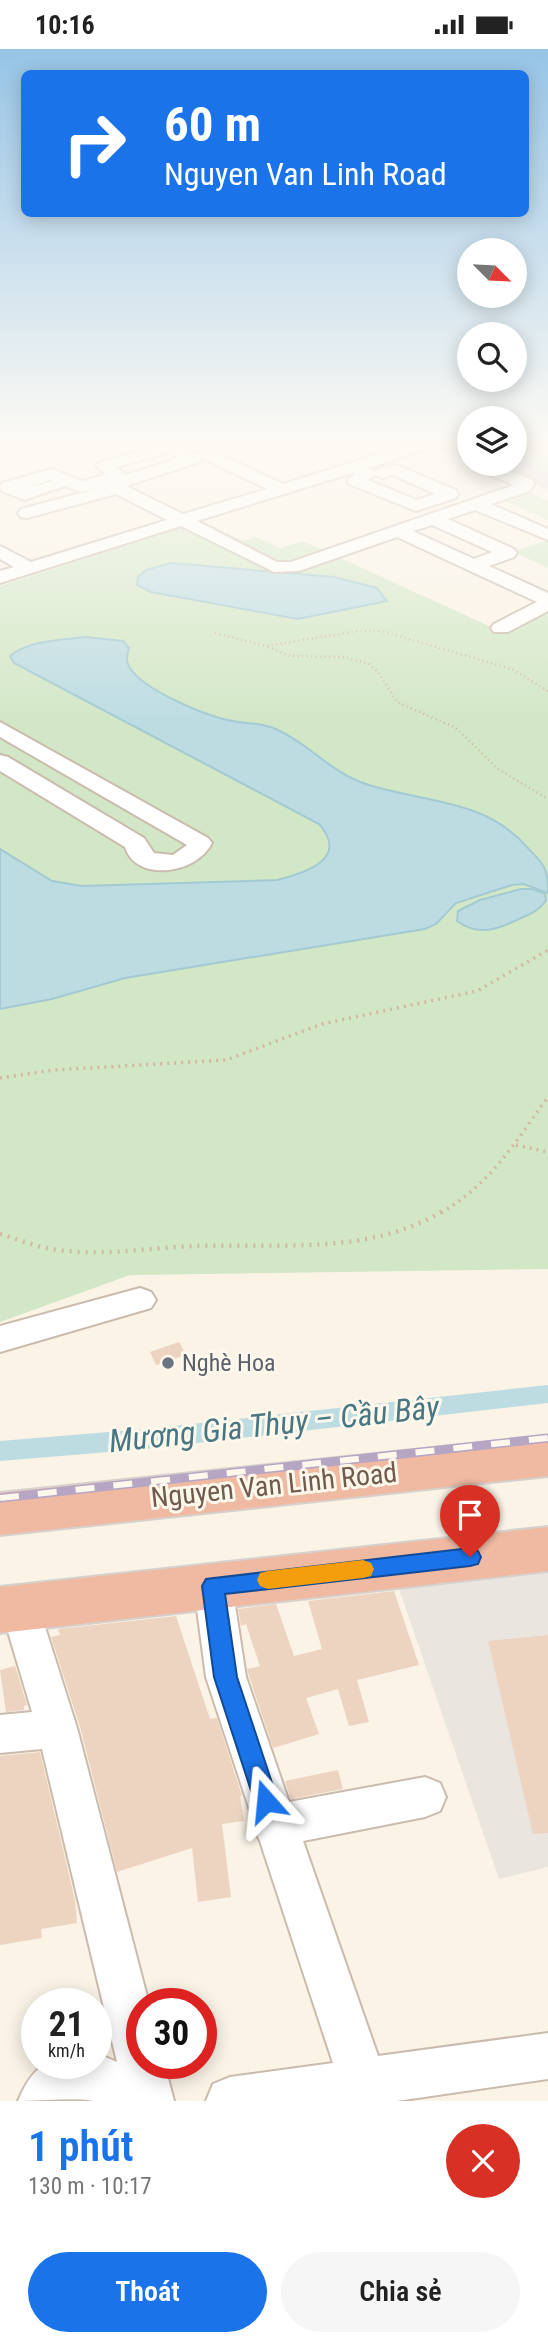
<!DOCTYPE html>
<html lang="vi">
<head>
<meta charset="utf-8">
<style>
  body { margin:0; font-family:"Roboto Condensed",sans-serif; background:#f6f6f6; color:#222; height:100vh; display:flex; flex-direction:column; font-size:26px; white-space:nowrap }
  * { box-sizing:border-box; margin:0 }
  p { font-size:23px; color:#767676 }
  .icon { flex:none; width:38px; height:38px; fill:none; stroke:currentColor; stroke-width:2; stroke-linecap:round; stroke-linejoin:round }
  .map { position:relative; height:2052px; overflow:hidden }
  .sheet { display:flex; flex-direction:column; background:#fff; flex:1 }
  .sheet>* { flex:none }
  .top-card { position:absolute; left:21px; top:21px; width:508px; height:147px; border-radius:10px; box-shadow:0 4px 18px #0003; background:#1a73e8; color:#fff; overflow:hidden }
  .needle { width:46px; rotate:114deg }
  .fabs { position:absolute; left:457px; top:189px; display:grid; gap:14px }
  .fabs a { display:grid; place-items:center; width:70px; height:70px; border-radius:50%; background:#fff; box-shadow:0 4px 18px #0003; font-size:35px }
  .speed { position:absolute; left:21px; top:1939px; display:flex; gap:14px; font-size:35px; font-weight:700; text-align:center }
  .speed>* { display:grid; place-content:center; width:91px; height:91px; border-radius:50%; background:#fff; box-shadow:0 4px 18px #0003; line-height:1 }
  .speed small { font-size:18px; font-weight:400 }
  .speed .limit { border:10px solid #d22; background:#fff; color:#111 }
  .pin { position:absolute; display:grid; place-items:center; width:60px; height:60px; color:#fff; margin:-72px -30px; border-radius:50% 50% 50% 0; rotate:-45deg; box-shadow:0 0 7px #0007 }
  .pin .icon { rotate:45deg }
  .me { position:absolute; width:77px; margin:-38px; rotate:342deg; stroke-linejoin:round; filter:drop-shadow(0 0 5px #0008) }
  .turn { display:flex; align-items:center; gap:24px; height:147px; padding:0 28px; font-size:32px }
  .turn .icon { width:91px; height:91px; stroke-width:2.5 }
  .turn b { display:block; font-size:49px; line-height:60px }
  .round { display:grid; place-items:center; flex:none; width:74px; height:74px; border-radius:37px; background:#f6f6f6 }
  .summary { display:flex; align-items:center; justify-content:space-between; height:119px; padding:0 28px }
  h1 { font-size:42px; font-weight:600; line-height:52px; color:#1a73e8 }
  .cta { display:flex; gap:14px; margin-top:auto; padding:14px 28px }
  .cta a { flex:1; height:80px; border-radius:42px; background:#1a73e8; color:#fff; font-size:28px; font-weight:600; line-height:80px; text-align:center }
  .cta a+a { background:#f6f6f6; color:#222 }
  .status { display:flex; justify-content:space-between; align-items:center; height:49px; padding:0 35px; background:#fff; direction:ltr }
  .status svg { height:19px; fill:currentColor }
  .map>svg:first-child { display:block }
  .industrial { fill:#ebe5e0 }
  .green { fill:#d2e7c6 }
  .water { fill:#bcdce2; stroke:#a3cad3; stroke-width:2 }
  .lines { fill:none; stroke-linecap:round; stroke-linejoin:round }
  .canal { fill:#bcdce2; fill-rule:evenodd }
  .taxiway { fill:#d8ccd4; fill-rule:evenodd }
  .building { fill:#edd4c0 }
  .minor-casing { stroke:#cbbbad; stroke-width:4 }
  .highway-casing { stroke:#d7d1cd; stroke-width:4 }
  .path-far2 { stroke:#d2b7a3; stroke-width:2.5; stroke-dasharray:1 3.5; stroke-linecap:butt }
  .path-far1 { stroke:#d2b7a3; stroke-width:3.5; stroke-dasharray:2 5; stroke-linecap:butt }
  .path { stroke:#d2b7a3; stroke-width:4.5; stroke-dasharray:2 6; stroke-linecap:butt }
  .minor { fill:#fff; fill-rule:evenodd }
  .highway { fill:#efb9a2; fill-rule:evenodd }
  .rail-casing { stroke:#b6a5c3; stroke-width:9 }
  .rail { stroke:#fdf7ec; stroke-width:6; stroke-dasharray:19; stroke-linecap:butt }
  .route { fill:#1a73e8; stroke:#114b97; stroke-width:2 }
  .slow { fill:#f59e0b }
  .worship-dot { fill:#6b7280; stroke:#fdf7ec; stroke-width:2.5 }
  .labels { text-anchor:middle; dominant-baseline:central; stroke-width:6; stroke-linejoin:round; paint-order:stroke }
  .worship-label { font-size:24px; fill:#5b616d; stroke:#fdf7ec; text-anchor:start }
  .near-street-label { font-size:28px; fill:#715b4d; stroke:#fdf7ec }
  .near-water-label { font-size:32px; font-style:italic; fill:#487783; stroke:#fdf7ec }
</style>
</head>
<body>
<div class="status"><b>10:16</b><svg viewBox="0 0 49 12"><path d="M0 12V9h3v3zM5 12V6h3v6zM10 12V3h3v9zM15 12V0h3v12zM26 1h20v11H26zM47 4h2v5h-2z"/></svg></div>
<div class="map">
<svg width="548" height="2052" viewBox="0 0 548 2052">
  <rect width="100%" height="100%" fill="#faf3e6"/>
  <polygon class="industrial" points="548,1519 548,1818 499,1830 398,1537"/>
  <g class="green">
    <polygon points="514,390 548,390 548,421 515,409"/>
    <polygon points="524,442 548,451 548,471 500,450"/>
    <polygon points="202,472 243,492 256,488 280,499 303,492 500,582 548,559 548,1220 130,1226 0,1273 0,537"/>
    <polygon points="548,491 548,519 513,503"/>
  </g>
  <g class="water">
    <polygon points="171,514 334,528 377,539 387,552 298,570 151,543 137,536 138,528 146,521"/>
    <path d="M86,588L123,592L129,599C127,607 125,612 130,619C143,641 208,668 233,672C250,675 264,674 280,682C312,698 331,723 366,735C424,754 484,749 527,798C544,816 548,818 548,844L524,835L512,836L456,854L436,875L425,880L125,929L52,950L0,960V800L52,832L82,837L277,831C305,824 350,810 319,775L14,614L10,607C29,591 61,591 86,588Z"/>
    <path d="M521,840H533L545,845L546,851C540,861 530,865 519,870C498,880 479,888 457,872L458,862L480,851Z"/>
  </g>
  <g class="lines">
    <polygon class="canal" points="548,1336 548,1354 145,1400 0,1412 0,1392 145,1380"/>
    <g class="taxiway">
      <polygon points="422,390 469,392 469,411 426,396"/>
      <polygon points="514,409 548,421 548,440 493,421 488,415 514,415"/>
    </g>
  </g>
  <g class="building">
    <polygon points="179,1293 186,1306 156,1316 150,1303"/>
    <polygon points="394,1542 419,1616 357,1631 369,1673 349,1677 338,1640 306,1649 319,1685 273,1699 249,1627 247,1620 260,1617 246,1575 241,1577 238,1560 276,1555 294,1607 322,1600 308,1552"/>
    <polygon points="176,1567 210,1670 217,1669 242,1747 240,1747 244,1772 222,1775 231,1848 198,1853 192,1799 117,1823 80,1678 51,1588 60,1586 58,1580"/>
    <polygon points="548,1586 548,1784 533,1785 488,1592"/>
    <polygon points="13,1610 27,1656 24,1657 24,1661 6,1663 0,1621 15,1617"/>
    <polygon points="40,1703 75,1851 77,1874 41,1880 42,1889 0,1896 0,1707"/>
    <polygon points="338,1721 343,1740 291,1750 285,1732"/>
  </g>
  <g class="lines">
    <g class="minor-casing">
      <g id="minor">
        <path d="M428,390H452L450,393L368,419L374,423L376,421L395,416L401,418L456,441L458,445L456,449L416,462L349,435L347,431L355,425L352,424L197,472L277,513H291L514,436L470,418L468,415H490L532,431L534,435L530,442L491,455L548,480V491L475,461L448,470L514,500L517,504L514,508L489,517L548,544V562L508,583H494L491,579L494,575L537,553L397,488L299,522L274,523L181,477L0,534V522L14,518L0,510V497L31,513L167,471L116,445L27,469L21,468L18,464L21,460L107,437L81,443L65,437L24,451L2,442L0,438L2,434L52,420L82,432L106,426L96,417L98,414L168,394L199,406L200,402H212L283,435ZM167,404L179,409L126,426L117,418ZM201,409L267,440L183,465L126,437L200,413ZM375,426L382,429L393,426L435,445L417,451L368,431ZM51,431L54,432L23,439ZM432,476L492,503L474,510L413,482Z"/>
        <path d="M0,673L208,789L212,794C197,825 136,834 125,798L0,722V706L8,708L144,789L154,804L173,806L187,796L0,688Z"/>
        <polygon points="140,1239 151,1243 156,1251 151,1259 0,1303 0,1277"/>
        <polygon points="213,1521 226,1525 232,1537 246,1628 289,1753 425,1728 440,1734 446,1748 440,1762 425,1768 303,1792 378,2007 548,1984 548,2030 397,2052 206,2052 213,2035 230,2028 333,2014 260,1792 253,1777 254,1774 206,1628 194,1537 200,1525"/>
        <path d="M20,1542L34,1547L39,1559L77,1679L149,1955H142V2014H164L174,2052H92C84,2048 32,2052 18,2052C38,2005 52,2014 96,2014V2004L117,2013L42,1700L0,1704V1666L32,1663L1,1559L6,1547Z"/>
      </g>
    </g>
    <g class="highway-casing">
      <g id="highway">
        <polygon points="548,1387 548,1427 0,1486 0,1444"/>
        <polygon points="548,1478 548,1522 0,1584 0,1538"/>
      </g>
    </g>
    <g class="path-far2">
      <polyline points="215,584 266,597"/>
      <polyline points="548,642 512,620 381,582 358,582 266,597 290,607 344,608 369,615 378,623 397,653 456,679 498,720 548,750"/>
    </g>
    <g class="path-far1">
      <polyline points="0,1029 54,1021 226,1011 322,975 477,942 548,901"/>
      <polyline points="516,1096 548,1103"/>
      <path d="M441,1164C493,1132 513,1096 548,1048"/>
    </g>
    <path class="path" d="M0,1185C17,1190 34,1197 51,1200C97,1208 148,1199 194,1197C278,1194 368,1207 443,1162"/>
    <use href="#minor" class="minor"/>
    <use href="#highway" class="highway"/>
    <g class="rail-casing">
      <polyline id="rail" points="0,1449 548,1389"/>
    </g>
    <use href="#rail" class="rail"/>
  </g>
  <linearGradient id="sky" x2="0" y2="1"><stop stop-color="#96c4e6"/><stop offset="0.58" stop-color="#fdfaf4"/><stop offset="1" stop-color="#fdfaf4" stop-opacity="0"/></linearGradient>
  <rect width="548" height="677" fill="url(#sky)"/>
  <polygon class="route" points="470,1499 478,1502 481,1508 478,1515 470,1517 225,1545 237,1628 278,1752 274,1760 266,1763 257,1760 214,1628 202,1537 206,1530"/>
  <polygon class="slow" points="363,1511 371,1514 374,1520 371,1527 363,1529 268,1540 260,1537 257,1531 260,1524 268,1522"/>
  <circle class="worship-dot" cx="168" cy="1314" r="7"/>
  <g class="labels">
    <g class="worship-label">
      <text x="182" y="1314">Nghè Hoa</text>
    </g>
    <g class="near-street-label">
      <text transform="translate(274 1436) rotate(-6)">Nguyen Van Linh Road</text>
    </g>
    <g class="near-water-label">
      <text transform="translate(274 1375) rotate(-6)">Mương Gia Thụy – Cầu Bây</text>
    </g>
  </g>
</svg>
<div class="fabs">
<a><svg class="needle" viewBox="-14 -14 28 28"><path d="M0-13l5 13h-10z" fill="#e53935"/><path d="M0 13l5-13h-10z" fill="#767676"/></svg></a>
<a><svg class="icon" aria-label="search" viewBox="0 0 24 24"><circle cx="10" cy="10" r="6"/><path d="M15 15l6 6"/></svg></a>
<a><svg class="icon" aria-label="layers" viewBox="0 0 24 24"><path d="M12 4l9 5-9 5-9-5zM3 14l9 5 9-5"/></svg></a>
</div>
<div class="speed"><div>21<small>km/h</small></div><div class="limit">30</div></div>
<div class="pin" style="left:470px;top:1508px;background:#d93025"><svg class="icon" aria-label="arrive" viewBox="0 0 24 24"><path d="M6 21V4h12l-3 4 3 4H6"/></svg></div>
<svg class="me" style="left:266px;top:1752px" viewBox="-20 -20 40 40"><path d="M0-17L14 15 0 8-14 15z" fill="#1a73e8" stroke="#fff" stroke-width="4"/></svg>
<div class="top-card">
<div class="turn"><svg class="icon" aria-label="right" viewBox="0 0 24 24"><path d="M7 20v-9h11M14 6l5 5-5 5"/></svg><div><b>60 m</b>Nguyen Van Linh Road</div></div>
</div>
</div>
<section class="sheet">
<div class="summary"><div><h1>1 phút</h1><p>130 m · 10:17</p></div><a class="round" style="background:#d93025;color:#fff"><svg class="icon" aria-label="close" viewBox="0 0 24 24"><path d="M6 6l12 12M18 6L6 18"/></svg></a></div>
<div class="cta"><a>Thoát</a><a>Chia sẻ</a></div>
</section>
</body>
</html>
